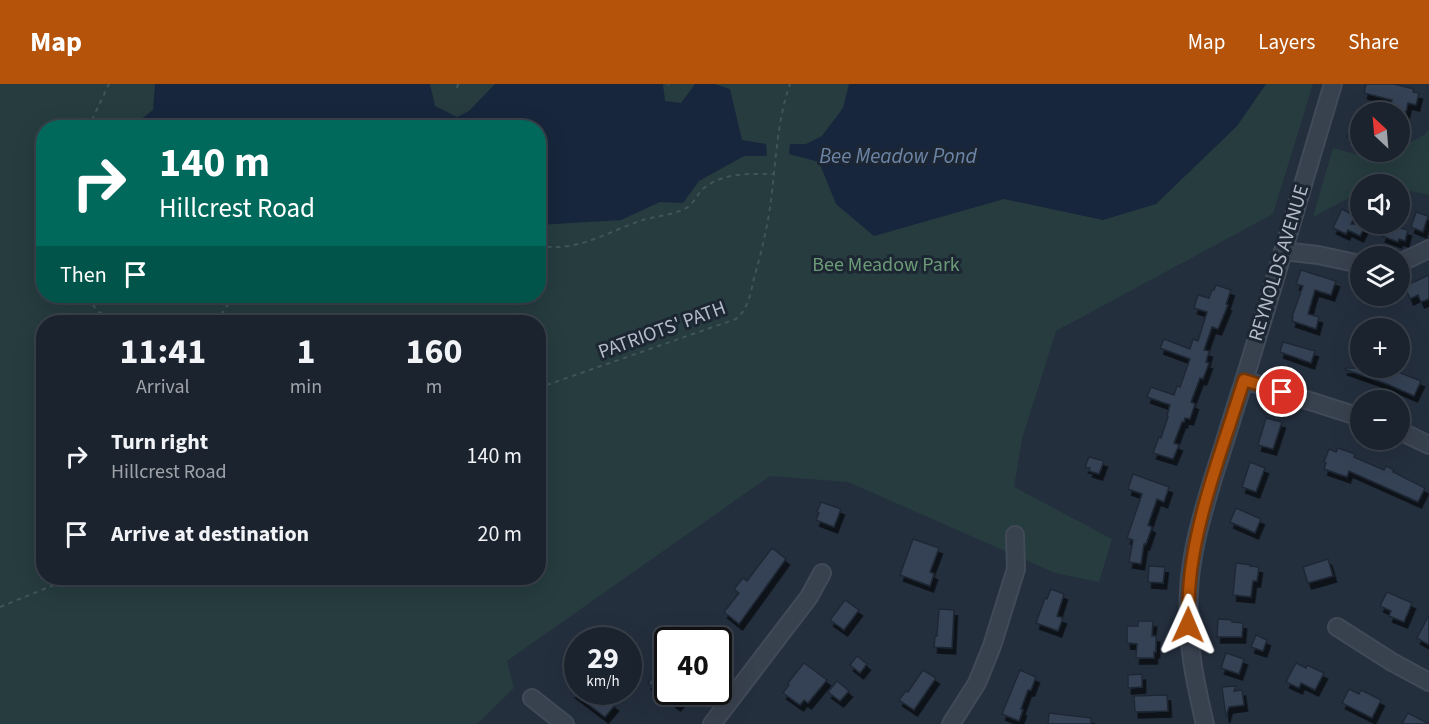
<!DOCTYPE html>
<html lang="en">
<head>
<meta charset="utf-8">
<style>
  body { margin:0; font-family:"Source Sans 3",sans-serif; background:#242b36; color:#f1f3f6; height:100vh; display:flex; flex-direction:column; font-size:22px; white-space:nowrap }
  * { box-sizing:border-box; margin:0 }
  p { font-size:20px; color:#a0a4aa }
  .icon { flex:none; width:33px; height:33px; fill:none; stroke:currentColor; stroke-width:2; stroke-linecap:round; stroke-linejoin:round }
  .map { position:relative; flex:1; overflow:hidden }
  .sheet { position:absolute; left:36px; top:231px; width:510px; height:270px; display:flex; flex-direction:column; background:#1b232e; border-radius:24px; box-shadow:0 6px 24px #0002,0 0 0 2px #39404a }
  .sheet>* { flex:none }
  .guide { position:absolute; left:36px; top:36px; width:510px; height:183px; border-radius:24px; box-shadow:0 6px 24px #0002,0 0 0 2px #39404a; background:#00695c; color:#fff; overflow:hidden }
  .needle { width:39px; rotate:334deg }
  .controls { position:absolute; left:1350px; top:18px; display:grid; gap:12px }
  .controls a { display:grid; place-items:center; width:60px; height:60px; border-radius:50%; background:#1b232e; box-shadow:0 6px 24px #0002,0 0 0 2px #39404a; font-size:30px }
  .speed { position:absolute; left:564px; top:543px; display:flex; gap:12px; font-size:30px; font-weight:700; text-align:center }
  .speed>* { display:grid; place-content:center; width:78px; height:78px; border-radius:50%; background:#1b232e; box-shadow:0 6px 24px #0002,0 0 0 2px #39404a; line-height:1 }
  .speed small { font-size:15px; font-weight:400 }
  .speed .limit { border:3px solid #111; border-radius:9px; background:#fff; color:#111 }
  .pin { position:absolute; display:grid; place-items:center; width:51px; height:51px; color:#fff; margin:-26px; border:3px solid #fff; border-radius:50%; box-shadow:0 2px 6px #0007 }
  .me { position:absolute; width:66px; margin:-33px; rotate:1deg; stroke-linejoin:round; filter:drop-shadow(0 0 4px #0008) }
  .turn { display:flex; align-items:center; gap:21px; height:126px; padding:0 24px; font-size:27px }
  .turn .icon { width:78px; height:78px; stroke-width:2.5 }
  .turn b { display:block; font-size:42px; line-height:51px }
  .then { display:flex; align-items:center; height:57px; padding:0 24px; background:#0003; gap:12px; font-size:22px }
  .eta { display:flex; justify-content:space-evenly; align-items:center; height:102px; text-align:center }
  .eta b { font-size:36px; font-weight:700; line-height:42px }
  ul { padding:0; list-style:none }
  li { display:flex; align-items:center; gap:18px; height:78px; padding:0 24px }
  li div { flex:1 }
  li b { display:block; font-size:22px }
  li em { font-style:normal }
  header { display:flex; align-items:center; gap:36px; box-sizing:border-box; height:84px; padding:0 30px; background:#b45309; color:#fff }
  header strong { font-size:28px }
  nav { display:flex; gap:33px; margin-inline-start:auto; font-size:21px }
  .map>svg:first-child { display:block }
  .green { fill:#263c3f; fill-rule:evenodd }
  .water { fill:#17263c }
  .building { fill:#364354; stroke:#1f2835; stroke-width:1.5; filter:url(#shadow) }
  .lines { fill:none; stroke-linecap:round; stroke-linejoin:round }
  .minor-casing { stroke:#414a57; stroke-width:20 }
  .path { stroke:#3f5557; stroke-width:2; stroke-dasharray:4.5 4.5; stroke-linecap:butt }
  .minor { stroke:#38414e; stroke-width:16 }
  .route-casing { stroke:#753606; stroke-width:15 }
  .route { stroke:#b45309; stroke-width:10 }
  .labels { text-anchor:middle; dominant-baseline:central; stroke-width:6; stroke-linejoin:round; paint-order:stroke }
  .street-label { font-size:20px; fill:#b4bcc9; stroke:#1d2633 }
  .park-label { font-size:20px; fill:#6b9a76; stroke:#1d2633 }
  .water-label { font-size:21px; font-style:italic; fill:#6d86a8; stroke:#1d2633 }
</style>
</head>
<body>
<header>
<strong>Map</strong>
<nav><a>Map</a><a>Layers</a><a>Share</a></nav>
</header>
<div class="map">
<svg width="1429" height="640" viewBox="0 0 1429 640">
  <defs>
    <filter id="shadow"><feDropShadow dx="3.5" dy="6" stdDeviation="0" flood-color="#0009"/></filter>
  </defs>
  <rect width="100%" height="100%" fill="#242f3e"/>
  <g class="green">
    <path d="M0,0H1313L1273,130L1056,247L1022,355L1014,403L1112,455L1099,498L1055,489L848,398L770,392L507,577L514,604L477,640H0ZM44,44H538V212H44ZM44,238H538V494H44Z"/>
    <polygon points="1429,45 1429,111 1410,107 1400,107 1400,100 1360,100 1360,109 1358,109 1313,133 1333,64 1379,76 1394,68 1400,68 1400,64 1426,50"/>
  </g>
  <g class="water">
    <polygon points="155,0 430,0 435,22 457,33 469,27 495,0 663,0 665,17 681,19 695,0 715,0 730,5 742,56 766,60 767,72 744,72 699,97 683,119 660,118 621,136 539,141 538,44 131,43 153,26"/>
    <polygon points="849,0 1266,0 1237,42 1156,120 1103,136 1004,115 874,152 836,120 819,78 789,70 790,60 806,60 822,52 843,24"/>
  </g>
  <g class="building">
    <polygon points="1366,0 1394,0 1414,5 1413,8 1419,9 1416,21 1408,19 1406,28 1389,28 1392,16 1364,9"/>
    <polygon points="1351,40 1360,43 1360,57 1347,53"/>
    <polygon points="1342,125 1355,132 1351,140 1366,140 1360,152 1348,146 1346,150 1333,144"/>
    <polygon points="1416,128 1428,132 1423,148 1411,143"/>
    <polygon points="1386,140 1408,146 1405,157 1399,155 1398,158 1382,152"/>
    <polygon points="1301,186 1336,197 1331,211 1315,206 1308,230 1319,233 1316,245 1292,237 1293,233 1292,233 1303,202 1296,200"/>
    <polygon points="1429,191 1429,215 1421,218 1418,211 1410,215 1405,202"/>
    <polygon points="1216,201 1231,206 1226,220 1228,221 1218,245 1212,243 1204,266 1209,267 1206,278 1209,279 1203,295 1200,294 1191,318 1195,320 1190,335 1185,334 1184,338 1182,338 1174,359 1179,361 1173,375 1153,369 1159,353 1161,354 1168,333 1167,332 1170,321 1147,313 1151,303 1174,311 1177,302 1180,303 1190,275 1160,264 1164,255 1190,265 1193,255 1198,257 1207,228 1194,224 1198,211 1209,214 1212,206 1214,206"/>
    <polygon points="1283,258 1315,267 1311,279 1280,268"/>
    <polygon points="1344,284 1388,284 1421,297 1414,312 1387,300 1344,285"/>
    <polygon points="1266,334 1282,338 1273,365 1258,361"/>
    <polygon points="1338,364 1355,370 1354,373 1384,386 1386,382 1394,386 1393,388 1425,404 1418,418 1349,387 1347,393 1324,385 1326,379 1324,378 1329,365 1336,368"/>
    <polygon points="1089,373 1104,377 1099,390 1089,387 1090,384 1085,383"/>
    <polygon points="1250,378 1265,384 1256,408 1242,403"/>
    <polygon points="1133,390 1169,403 1164,418 1157,415 1148,441 1152,443 1146,460 1144,460 1141,480 1129,478 1133,456 1127,454 1142,410 1128,405"/>
    <polygon points="821,418 841,425 834,443 816,436 819,429 817,428"/>
    <polygon points="1236,424 1261,435 1255,449 1230,438"/>
    <polygon points="913,455 939,464 930,488 934,490 930,502 900,491"/>
    <polygon points="772,464 786,475 739,540 724,528 739,509 734,505 743,494 747,497"/>
    <polygon points="1328,475 1333,492 1308,499 1303,483"/>
    <polygon points="1236,479 1251,481 1250,482 1259,483 1257,497 1253,497 1251,513 1233,511"/>
    <polygon points="1149,482 1165,483 1163,499 1148,498"/>
    <polygon points="1051,505 1064,510 1057,532 1063,534 1058,547 1036,539 1045,514 1047,515"/>
    <polygon points="1387,508 1412,519 1404,538 1389,532 1391,527 1380,522"/>
    <polygon points="845,516 859,526 844,546 830,536"/>
    <polygon points="939,525 954,526 952,564 934,563 935,552 937,552"/>
    <polygon points="1429,531 1429,561 1417,554"/>
    <polygon points="1218,535 1232,536 1232,538 1243,539 1242,553 1217,553"/>
    <polygon points="1138,537 1153,537 1152,552 1156,552 1156,568 1154,568 1154,574 1136,574 1137,560 1127,559 1127,542 1138,542"/>
    <polygon points="695,543 711,556 684,556"/>
    <polygon points="1256,551 1267,556 1263,567 1251,563"/>
    <polygon points="1226,569 1244,575 1239,590 1221,584"/>
    <polygon points="857,572 867,580 860,589 850,581"/>
    <polygon points="804,579 827,596 808,619 804,616 800,621 783,609 789,601 788,599"/>
    <polygon points="1296,579 1306,584 1307,581 1324,589 1315,606 1301,599 1299,604 1286,598"/>
    <polygon points="923,586 936,594 914,626 899,616 906,607 908,608"/>
    <polygon points="1020,586 1036,593 1031,606 1028,606 1021,625 1023,626 1019,637 1002,630"/>
    <polygon points="657,587 668,595 668,608 688,608 677,621 648,599"/>
    <polygon points="1142,590 1142,603 1128,604 1128,591"/>
    <polygon points="837,597 849,607 840,617 828,608"/>
    <polygon points="1236,602 1234,607 1242,606 1244,621 1229,623 1226,633 1222,603"/>
    <polygon points="1349,605 1359,610 1361,606 1381,616 1372,634 1342,619"/>
    <polygon points="572,608 598,608 615,621 605,633"/>
    <polygon points="1167,611 1168,627 1135,628 1134,612"/>
    <polygon points="1049,629 1091,634 1091,640 1048,640"/>
    <polygon points="1408,629 1429,640 1402,640"/>
  </g>
  <g class="lines">
    <g class="minor-casing">
      <g id="minor">
        <polyline points="1283,167 1318,171 1360,180"/>
        <polyline points="1400,179 1429,165"/>
        <polyline points="1244,296 1360,333"/>
        <polyline points="1400,347 1429,361"/>
        <polyline points="1337,543 1392,578 1429,598"/>
        <polyline points="532,614 565,640"/>
        <polyline points="712,640 809,513 822,489"/>
        <polyline points="951,640 977,599 992,562 1016,485 1015,451"/>
        <path d="M1205,640C1194,594 1186,554 1189,506C1191,466 1203,428 1214,391C1224,361 1233,330 1243,300C1274,200 1303,100 1333,0"/>
      </g>
    </g>
    <g class="path">
      <polyline points="668,1 669,0"/>
      <polyline points="457,4 458,0"/>
      <polyline points="88,44 109,0"/>
      <path d="M538,161C574,170 607,148 640,137C654,132 671,132 684,125C693,122 696,111 703,105C723,88 749,90 773,90"/>
      <polyline points="93,212 92,220 99,228 118,238"/>
      <polyline points="216,238 231,216 239,212"/>
      <path d="M538,304L736,235C748,226 751,208 754,194C762,166 769,137 772,108C776,73 778,34 790,0"/>
      <polyline points="0,523 71,494"/>
    </g>
    <use href="#minor" class="minor"/>
  </g>
  <g class="lines">
    <g class="route-casing">
      <path id="route" d="M1188,541C1188,518 1189,495 1193,473C1203,413 1226,354 1244,296L1282,308"/>
    </g>
    <use href="#route" class="route"/>
  </g>
  <g class="labels">
    <g class="street-label">
      <text transform="translate(1279 179) rotate(-73)">REYNOLDS AVENUE</text>
      <text transform="translate(662 246) rotate(-20)">PATRIOTS' PATH</text>
    </g>
    <g class="park-label">
      <text x="886" y="181">Bee Meadow Park</text>
    </g>
    <g class="water-label">
      <text x="898" y="72">Bee Meadow Pond</text>
    </g>
  </g>
</svg>
<div class="controls">
<a><svg class="needle" viewBox="-14 -14 28 28"><path d="M0-13l5 13h-10z" fill="#e53935"/><path d="M0 13l5-13h-10z" fill="#a0a4aa"/></svg></a>
<a><svg class="icon" aria-label="sound" viewBox="0 0 24 24"><path d="M4 9h4l5-4v14l-5-4H4zM17 9q2 3 0 6"/></svg></a>
<a><svg class="icon" aria-label="layers" viewBox="0 0 24 24"><path d="M12 4l9 5-9 5-9-5zM3 14l9 5 9-5"/></svg></a>
<a>+</a>
<a>−</a>
</div>
<div class="speed"><div>29<small>km/h</small></div><div class="limit">40</div></div>
<div class="pin" style="left:1282px;top:308px;background:#d93025"><svg class="icon" aria-label="arrive" viewBox="0 0 24 24"><path d="M6 21V4h12l-3 4 3 4H6"/></svg></div>
<svg class="me" style="left:1188px;top:541px" viewBox="-20 -20 40 40"><path d="M0-17L14 15 0 8-14 15z" fill="#b45309" stroke="#fff" stroke-width="4"/></svg>
<div class="guide">
<div class="turn"><svg class="icon" aria-label="right" viewBox="0 0 24 24"><path d="M7 20v-9h11M14 6l5 5-5 5"/></svg><div><b>140 m</b>Hillcrest Road</div></div>
<div class="then">Then<svg class="icon" aria-label="arrive" viewBox="0 0 24 24"><path d="M6 21V4h12l-3 4 3 4H6"/></svg></div>
</div>
<section class="sheet">
<div class="eta">
<div><b>11:41</b><p>Arrival</p></div>
<div><b>1</b><p>min</p></div>
<div><b>160</b><p>m</p></div>
</div>
<ul>
<li><svg class="icon" aria-label="right" viewBox="0 0 24 24"><path d="M7 20v-9h11M14 6l5 5-5 5"/></svg><div><b>Turn right</b><p>Hillcrest Road</p></div><em>140 m</em></li>
<li><svg class="icon" aria-label="arrive" viewBox="0 0 24 24"><path d="M6 21V4h12l-3 4 3 4H6"/></svg><div><b>Arrive at destination</b></div><em>20 m</em></li>
</ul>
</section>
</div>
</body>
</html>
